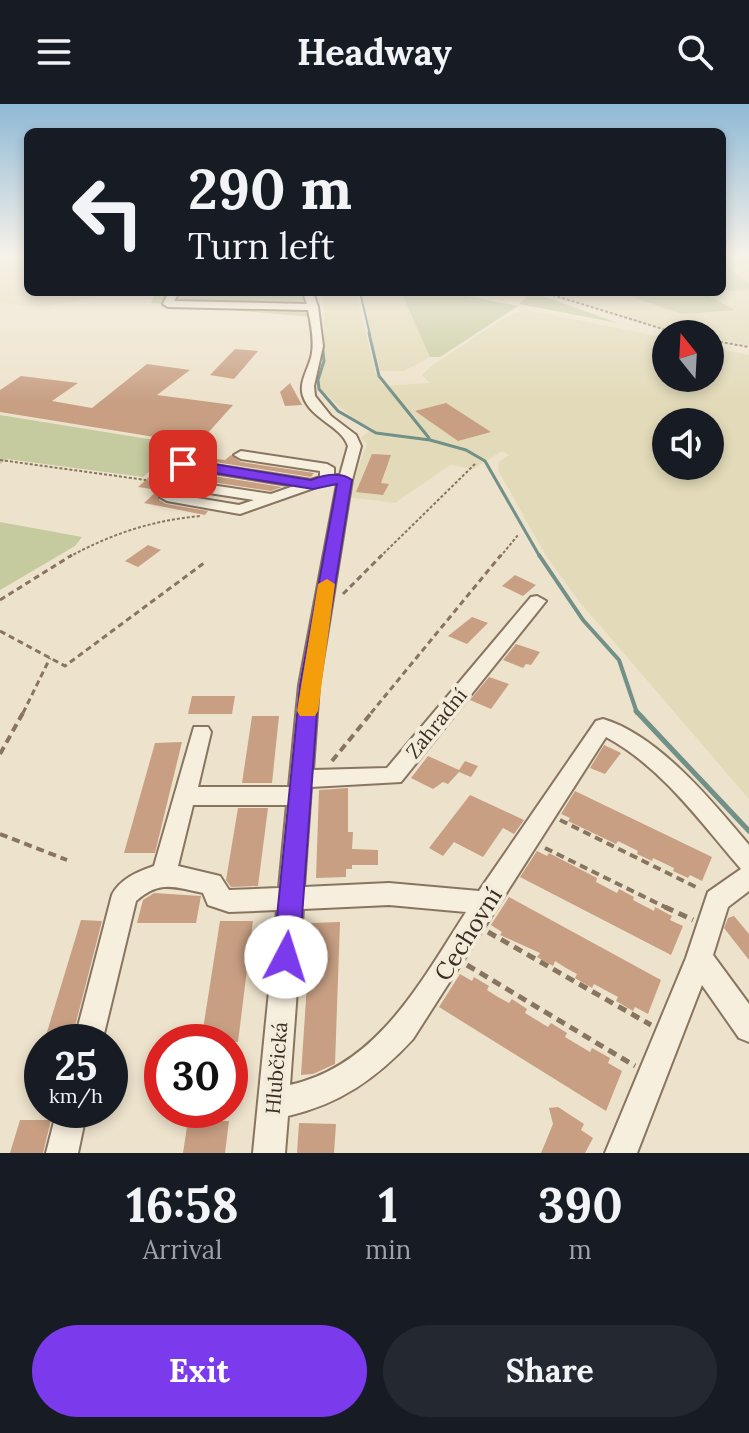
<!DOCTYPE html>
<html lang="en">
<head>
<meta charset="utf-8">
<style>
  body { margin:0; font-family:Lora,serif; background:#242831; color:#f1f3f6; height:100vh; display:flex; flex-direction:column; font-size:30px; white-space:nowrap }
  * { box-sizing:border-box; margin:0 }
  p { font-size:26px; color:#9ea1a6 }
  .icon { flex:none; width:44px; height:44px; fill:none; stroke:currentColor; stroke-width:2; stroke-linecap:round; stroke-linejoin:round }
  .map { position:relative; height:1049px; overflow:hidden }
  .sheet { display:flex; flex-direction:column; background:#171b24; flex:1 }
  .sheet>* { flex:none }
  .hud { position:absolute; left:24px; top:24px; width:702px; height:168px; border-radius:12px; box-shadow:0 4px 12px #0003; background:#171b24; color:#f1f3f6; overflow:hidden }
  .needle { width:52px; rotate:342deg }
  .fabs { position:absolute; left:652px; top:216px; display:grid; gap:16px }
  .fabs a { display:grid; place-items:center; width:72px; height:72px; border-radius:50%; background:#171b24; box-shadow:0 4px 12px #0003; font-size:40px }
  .speed { position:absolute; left:24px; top:920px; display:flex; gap:16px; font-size:40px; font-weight:700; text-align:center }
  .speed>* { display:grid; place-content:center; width:104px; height:104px; border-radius:50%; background:#171b24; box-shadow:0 4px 12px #0003; line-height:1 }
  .speed small { font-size:20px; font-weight:400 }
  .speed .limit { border:12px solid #d22; background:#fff; color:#111 }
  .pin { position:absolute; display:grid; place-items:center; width:68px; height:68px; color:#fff; margin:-34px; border-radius:16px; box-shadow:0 4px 12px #0006 }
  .me { position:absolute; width:88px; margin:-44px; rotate:5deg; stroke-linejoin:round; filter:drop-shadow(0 0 6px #0008) }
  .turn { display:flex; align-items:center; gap:28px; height:168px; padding:0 32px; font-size:36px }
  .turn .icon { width:104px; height:104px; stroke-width:2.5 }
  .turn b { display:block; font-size:56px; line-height:68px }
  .eta { display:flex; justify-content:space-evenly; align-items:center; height:136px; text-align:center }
  .eta b { font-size:48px; font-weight:800; line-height:56px }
  .primary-button { display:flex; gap:16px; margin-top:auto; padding:16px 32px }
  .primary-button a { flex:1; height:92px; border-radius:48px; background:#7c3aed; color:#fff; font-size:32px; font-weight:800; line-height:92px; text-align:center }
  .primary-button a+a { background:#242831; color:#f1f3f6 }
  header { display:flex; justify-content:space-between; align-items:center; height:104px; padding:0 32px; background:#171b24; font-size:36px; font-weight:800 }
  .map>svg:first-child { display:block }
  .farmland { fill:#e2dab8; fill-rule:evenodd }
  .green { fill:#c6ca9f }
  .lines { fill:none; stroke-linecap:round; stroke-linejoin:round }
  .stream-far3 { stroke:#719088; stroke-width:2 }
  .stream-far2 { stroke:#719088; stroke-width:3 }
  .stream-far1 { stroke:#719088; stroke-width:4 }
  .stream { stroke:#719088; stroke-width:5 }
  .building { fill:#c89f83 }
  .minor-casing { stroke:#887560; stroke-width:4 }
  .path-far3 { stroke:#887560; stroke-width:2; stroke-dasharray:3 2; stroke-linecap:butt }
  .path-far2 { stroke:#887560; stroke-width:3; stroke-dasharray:6 4; stroke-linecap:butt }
  .path-far1 { stroke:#887560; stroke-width:4; stroke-dasharray:8 5; stroke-linecap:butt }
  .path { stroke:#887560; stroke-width:5; stroke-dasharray:9 6; stroke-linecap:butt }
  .minor { fill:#f7efde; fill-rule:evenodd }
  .route { fill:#7c3aed; stroke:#51269a; stroke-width:2 }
  .slow { fill:#f59e0b }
  .labels { text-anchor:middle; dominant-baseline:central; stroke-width:8; stroke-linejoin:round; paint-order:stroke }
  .street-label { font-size:20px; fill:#3a2d22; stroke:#f4ecda }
  .near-street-label { font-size:24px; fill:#3a2d22; stroke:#f4ecda }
</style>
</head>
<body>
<header><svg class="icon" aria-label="menu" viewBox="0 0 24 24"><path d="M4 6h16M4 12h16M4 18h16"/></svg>Headway<svg class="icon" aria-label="search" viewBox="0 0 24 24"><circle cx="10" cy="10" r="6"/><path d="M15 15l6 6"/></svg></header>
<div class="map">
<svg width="749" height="1049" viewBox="0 0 749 1049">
  <rect width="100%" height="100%" fill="#ede2cb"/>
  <g class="farmland">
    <polygon points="0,151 28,151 28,188 123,188 43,203 0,199"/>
    <polygon points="722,151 749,151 749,241 710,234 710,230 687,230 637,217 550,188 722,188"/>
    <path d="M321,188H356L375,268L383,282L430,279L422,271L430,263L501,216L524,205L666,234V274H710V243L749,251V695L578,496L545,450L498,366L499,358L509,351L502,347L473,365L450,361L395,399L348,393L367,340L361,334L373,324L357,318L318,283L324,256V200ZM666,318H710V362H666Z"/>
    <polygon points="361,188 401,188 430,253 404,267 380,267"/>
  </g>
  <g class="green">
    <polygon points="722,151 749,151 743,155 749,156 749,160 731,165 749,180 749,186 722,187"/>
    <polygon points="156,188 303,188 312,213 151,199"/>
    <polygon points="401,188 448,188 518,202 440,253 430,253"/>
    <polygon points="532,188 618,219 519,200"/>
    <polygon points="618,188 712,188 707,191 735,206 682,210"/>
    <polygon points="0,311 179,340 143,373 7,355 0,360"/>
    <polygon points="0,418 82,433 75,442 0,486"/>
  </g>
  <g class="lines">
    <g class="stream-far3">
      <polyline points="360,188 370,231"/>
      <polyline points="320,221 321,231"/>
    </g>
    <g class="stream-far2">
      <polyline points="321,229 324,257 318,276 319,285 338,307 376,329 430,336 466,346 485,357 540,453"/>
      <polyline points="369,229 379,272 429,334"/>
    </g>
    <polyline class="stream-far1" points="539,451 583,516 619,556 637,609"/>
    <polyline class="stream" points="636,607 749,727"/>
  </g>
  <g class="building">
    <polygon points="235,245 258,247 234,275 210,271"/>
    <polygon points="147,260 190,266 157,291 233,301 198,340 0,308 0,286 21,272 78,279 52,297 92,304"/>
    <polygon points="290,279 302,301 285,302 280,288"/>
    <polygon points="446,299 491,328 458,337 415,307"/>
    <polygon points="175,350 225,356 231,351 241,358 314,369 311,373 183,353 173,359 183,367 282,383 271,387 158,370 148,376 158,384 241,397 168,386 159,390 159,396 166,400 208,407 205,411 144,399 158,386 138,383"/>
    <polygon points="372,350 391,351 381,379 389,380 383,391 356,388"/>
    <polygon points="148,441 161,446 138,463 125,457"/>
    <polygon points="515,471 536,481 523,492 502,482"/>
    <polygon points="472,513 488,519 467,540 448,532"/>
    <polygon points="516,540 540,548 531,561 526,560 523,564 503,556"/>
    <polygon points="489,573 509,580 491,605 470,596"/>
    <polygon points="192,592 235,592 232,610 188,610"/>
    <polygon points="252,612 279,612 272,679 242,679"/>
    <polygon points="182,638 155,749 124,749 155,639"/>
    <polygon points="604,641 621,649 605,670 590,664"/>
    <polygon points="428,652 459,666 465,657 478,662 471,673 459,668 448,680 443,678 433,685 411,674"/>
    <polygon points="348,684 348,728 353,728 352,745 378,746 378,761 352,761 352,765 346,765 346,773 316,774 319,686"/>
    <polygon points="575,687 712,753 702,777 690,771 688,774 673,767 674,764 653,754 652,757 637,750 638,747 618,737 616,740 568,717 570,714 561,710"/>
    <polygon points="470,691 524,716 514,730 503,724 483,753 454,738 443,752 429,744"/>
    <polygon points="238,704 268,704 258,782 231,783 226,776"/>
    <polygon points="537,747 547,752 549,749 597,774 596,778 617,789 619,785 634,793 633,796 654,807 655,803 672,812 670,816 683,822 671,851 520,773"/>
    <polygon points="154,789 201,792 196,819 137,819 143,796"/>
    <polygon points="509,793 661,876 648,910 635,903 633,907 616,897 618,893 605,886 594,880 592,884 575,874 577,870 566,864 555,857 553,862 537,853 540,849 500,831 502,828 491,821"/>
    <polygon points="734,812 749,830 749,856 724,824 728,814"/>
    <polygon points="81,816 102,817 71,938 44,938"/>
    <polygon points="220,817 253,817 238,938 201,938"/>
    <polygon points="340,818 335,960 313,970 301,971 311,819"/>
    <polygon points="460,870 472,877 474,873 489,882 487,886 498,893 509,899 512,895 527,905 525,909 548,923 551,919 567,929 565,933 590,948 592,944 610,954 608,959 622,967 606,1007 439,903"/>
    <polygon points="558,1003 584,1020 581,1026 593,1034 585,1049 541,1049 553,1020 549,1004"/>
    <polygon points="20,1016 51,1016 43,1049 10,1049"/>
    <polygon points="188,1016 229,1017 225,1049 183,1049"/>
    <polygon points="299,1019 336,1020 334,1049 297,1049"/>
  </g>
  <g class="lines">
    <g class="minor-casing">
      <g id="minor">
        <path d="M169,188H179L174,197L307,200L303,188H313L318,203L323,242L314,282L315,292L331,312L356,331L361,342L352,376L319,581L313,666L387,664L531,493L537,492L546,497L401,678L311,683L304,783L389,779L479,787L596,617L603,615C658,631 713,698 749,741V787L728,803L713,851L749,900V938L739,934L702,881L637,1049H605L686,854L708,788L741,765C701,719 662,663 606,633L413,935C377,974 340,1000 288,1012L285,1049H253L277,806L229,808L208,801L203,789C174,783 160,776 136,797L102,938H74L112,791C120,775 137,768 154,762L194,623H208L211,628L198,683H289L299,581L337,380L328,379L240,410L167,397L160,393L167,389L239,401L254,396L158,381L151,377L158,373L271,390L294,382L183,364L176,360L183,356L311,376L320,373V367L241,355L234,351L241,347L327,360L334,364V371H340L348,342C341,321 311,316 303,292C298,278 310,263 312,249C314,235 311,220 308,206L168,203L163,200ZM193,701H287L279,784L229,786L220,772L178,762ZM389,801L466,808C421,878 377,962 290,981L303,805Z"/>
        <polygon points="57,1006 87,1006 78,1049 46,1049"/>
      </g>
    </g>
    <g class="path-far3">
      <polyline points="543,188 679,230"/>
      <polyline points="710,236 749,243"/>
      <polyline points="0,356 146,376"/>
      <path d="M69,453C111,430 153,416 201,412"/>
      <polyline points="380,453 476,359"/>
      <polyline points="500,453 518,431"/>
    </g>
    <g class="path-far2">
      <polyline points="343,490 382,451"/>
      <polyline points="0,496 72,451"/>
      <polyline points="0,527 65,562 204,459"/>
      <polyline points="23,609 50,554"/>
      <polyline points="371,609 501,451"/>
    </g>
    <g class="path-far1">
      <polyline points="0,650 24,607"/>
      <polyline points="332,657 373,607"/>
      <polyline points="560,716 700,785"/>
      <polyline points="0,730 67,756"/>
      <polyline points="545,744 669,805"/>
    </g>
    <g class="path">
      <polyline points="665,803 693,816"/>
      <polyline points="488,828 651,921"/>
      <polyline points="467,861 635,962"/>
    </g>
    <use href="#minor" class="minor"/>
  </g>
  <linearGradient id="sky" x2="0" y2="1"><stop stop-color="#8fb9d6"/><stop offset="0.51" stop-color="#f7f2e8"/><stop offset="1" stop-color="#f7f2e8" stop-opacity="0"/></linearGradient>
  <rect width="749" height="298" fill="url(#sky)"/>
  <path class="route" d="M183,355L311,376C324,371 341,368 352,376L319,581L299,853L296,861L286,865L276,861L273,853L300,581L337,380L313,385L178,363L176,360Z"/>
  <polygon class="slow" points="327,475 335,480 318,607 315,612 300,612 297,607 318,480"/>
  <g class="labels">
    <g class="street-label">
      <text transform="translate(436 619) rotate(-51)">Zahradní</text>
      <text transform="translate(276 964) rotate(-85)">Hlubčická</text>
    </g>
    <g class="near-street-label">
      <text transform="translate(468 830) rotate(-58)">Cechovní</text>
    </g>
  </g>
</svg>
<div class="fabs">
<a><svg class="needle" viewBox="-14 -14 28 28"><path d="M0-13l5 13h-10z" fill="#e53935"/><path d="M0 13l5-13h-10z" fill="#9ea1a6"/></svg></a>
<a><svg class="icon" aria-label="sound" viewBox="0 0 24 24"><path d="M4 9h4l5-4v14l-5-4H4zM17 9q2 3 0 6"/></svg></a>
</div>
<div class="speed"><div>25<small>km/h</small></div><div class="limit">30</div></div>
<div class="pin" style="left:183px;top:360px;background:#d93025"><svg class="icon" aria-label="arrive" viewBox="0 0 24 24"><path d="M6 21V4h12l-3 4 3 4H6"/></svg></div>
<svg class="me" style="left:286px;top:853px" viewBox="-20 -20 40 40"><circle r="19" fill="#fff"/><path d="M0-13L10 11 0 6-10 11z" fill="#7c3aed"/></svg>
<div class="hud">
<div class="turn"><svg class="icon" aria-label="left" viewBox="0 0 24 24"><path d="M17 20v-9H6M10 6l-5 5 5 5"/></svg><div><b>290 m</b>Turn left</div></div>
</div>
</div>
<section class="sheet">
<div class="eta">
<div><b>16:58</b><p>Arrival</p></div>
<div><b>1</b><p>min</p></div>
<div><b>390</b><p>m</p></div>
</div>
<div class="primary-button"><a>Exit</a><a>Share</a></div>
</section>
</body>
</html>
